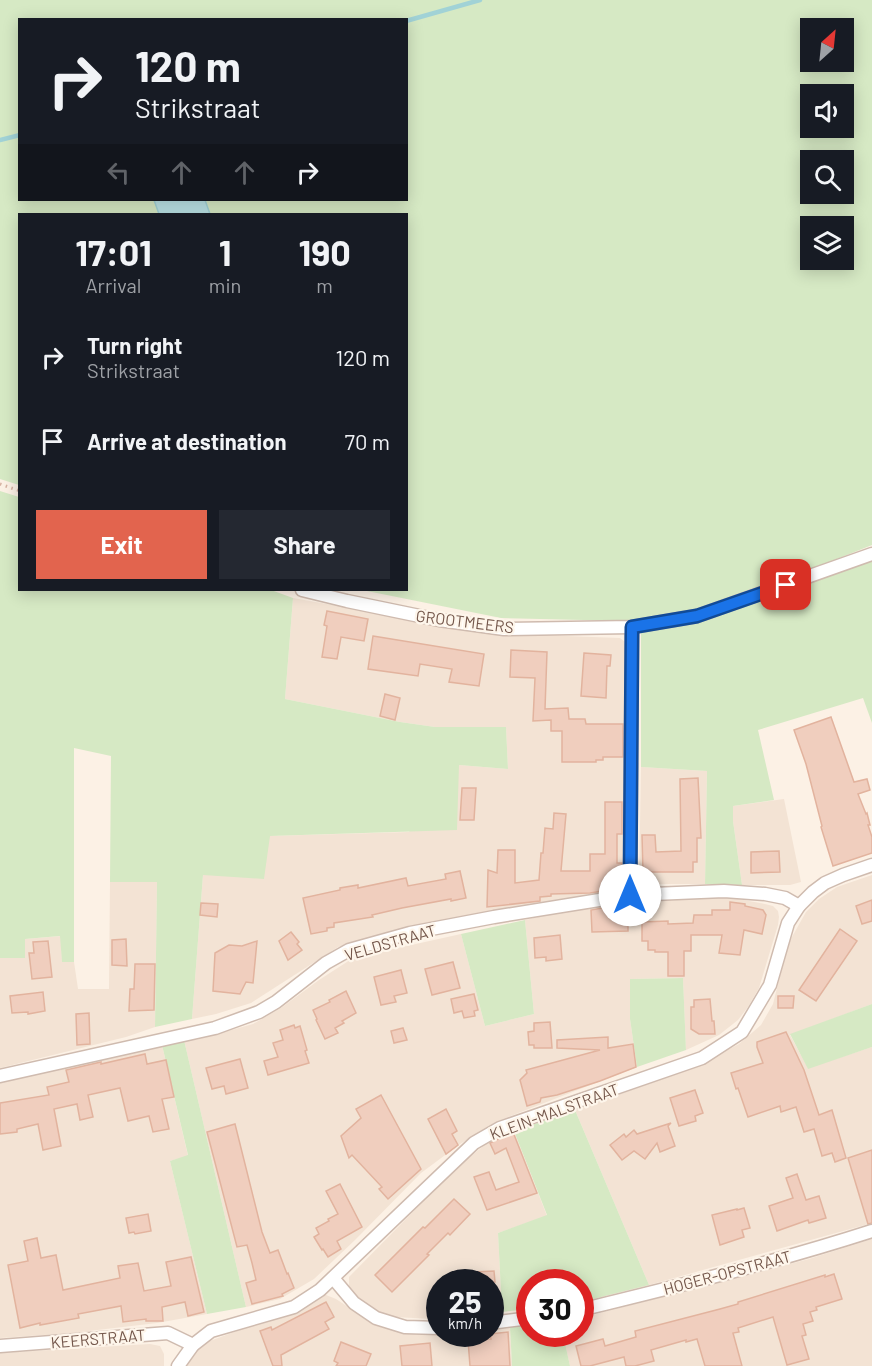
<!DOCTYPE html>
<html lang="en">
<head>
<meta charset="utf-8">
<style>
  body { margin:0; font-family:Barlow,sans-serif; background:#242831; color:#f1f3f6; height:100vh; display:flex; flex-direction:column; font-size:22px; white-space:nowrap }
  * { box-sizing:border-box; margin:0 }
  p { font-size:20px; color:#9ea1a6 }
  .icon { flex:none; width:33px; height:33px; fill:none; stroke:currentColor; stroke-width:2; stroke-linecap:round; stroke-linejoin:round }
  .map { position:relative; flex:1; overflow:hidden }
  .side { position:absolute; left:18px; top:213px; width:390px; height:378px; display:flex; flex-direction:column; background:#171b24; border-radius:0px; box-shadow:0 3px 15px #0003 }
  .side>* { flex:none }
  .top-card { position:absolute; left:18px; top:18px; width:390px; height:183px; border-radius:0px; box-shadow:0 3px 15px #0003; background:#171b24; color:#f1f3f6; overflow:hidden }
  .needle { width:39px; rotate:27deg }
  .tools { position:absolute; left:800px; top:18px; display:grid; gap:12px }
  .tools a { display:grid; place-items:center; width:54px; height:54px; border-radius:0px; background:#171b24; box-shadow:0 3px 15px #0003; font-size:30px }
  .speed { position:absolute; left:426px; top:1269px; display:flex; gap:12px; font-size:30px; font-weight:700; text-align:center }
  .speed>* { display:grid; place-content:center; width:78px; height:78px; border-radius:50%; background:#171b24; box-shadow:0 3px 15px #0003; line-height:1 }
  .speed small { font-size:15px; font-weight:400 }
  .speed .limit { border:9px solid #d22; background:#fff; color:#111 }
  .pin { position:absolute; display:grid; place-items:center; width:51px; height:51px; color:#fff; margin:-26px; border-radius:12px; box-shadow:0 3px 9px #0006 }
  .me { position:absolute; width:66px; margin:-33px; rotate:0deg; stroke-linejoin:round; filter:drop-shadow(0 0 4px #0008) }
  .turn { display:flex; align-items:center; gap:21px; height:126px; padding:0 18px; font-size:27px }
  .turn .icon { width:78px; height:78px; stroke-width:2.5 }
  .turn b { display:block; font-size:42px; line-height:51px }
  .lanes { display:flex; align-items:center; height:57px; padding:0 18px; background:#0003; justify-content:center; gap:30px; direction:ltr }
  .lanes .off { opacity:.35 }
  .eta { display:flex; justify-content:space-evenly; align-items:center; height:102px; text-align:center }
  .eta b { font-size:36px; font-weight:700; line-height:42px }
  .primary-button { display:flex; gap:12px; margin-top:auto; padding:12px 18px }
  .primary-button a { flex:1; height:69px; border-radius:0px; background:#e2644e; color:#fff; font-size:24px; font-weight:700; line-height:69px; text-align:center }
  .primary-button a+a { background:#242831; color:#f1f3f6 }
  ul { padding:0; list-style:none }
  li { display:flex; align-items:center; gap:18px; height:84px; padding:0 18px }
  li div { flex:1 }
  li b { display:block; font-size:22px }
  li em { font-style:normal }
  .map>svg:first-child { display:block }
  .residential { fill:#f3e3d4 }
  .green { fill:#d6e9c4; fill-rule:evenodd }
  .water { fill:#bae2e5; stroke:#a1d2d6; stroke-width:1.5 }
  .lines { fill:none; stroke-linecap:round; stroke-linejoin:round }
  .stream { stroke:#a1d2d6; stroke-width:4.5 }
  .building { fill:#f0cebe; stroke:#e2b39e; stroke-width:1.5 }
  .street-casing { stroke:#cfbbaf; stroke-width:15 }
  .path { stroke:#d5b1a1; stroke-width:3; stroke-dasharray:1.5 4.5; stroke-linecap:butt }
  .street { stroke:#fff; stroke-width:12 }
  .route-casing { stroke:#114b97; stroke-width:15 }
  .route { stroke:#1a73e8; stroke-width:10 }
  .labels { text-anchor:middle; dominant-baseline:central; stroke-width:4.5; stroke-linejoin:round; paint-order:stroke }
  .street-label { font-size:16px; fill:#74574b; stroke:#fef6eb }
</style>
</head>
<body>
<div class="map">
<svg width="872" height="1366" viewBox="0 0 872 1366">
  <rect width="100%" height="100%" fill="#fcf1e5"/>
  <g class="residential">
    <polygon points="293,598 406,618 511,634 620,638 625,642 626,890 555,900 452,920 369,938 338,947 251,1003 216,1014 192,1019 203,875 269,836 409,832 459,765 508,769 506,727 435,727 400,722 285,699"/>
    <polygon points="641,767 707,771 705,884 639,884"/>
    <polygon points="784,799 801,882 790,885 742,885 733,821 733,806"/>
    <polygon points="872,875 872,1004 790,1035 808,1068 872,1047 872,1223 649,1285 575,1110 691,1069 739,1044 761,1025 773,1004 788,944 806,912 819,899 837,887"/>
    <polygon points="110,882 157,882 155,1027 126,1037 0,1068 0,958 25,958 25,939 61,936 62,962 74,962 78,989 109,989"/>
    <polygon points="727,897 765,904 773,906 778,911 779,917 778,925 759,988 748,1007 738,1020 719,1035 686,1050 683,978 630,979 630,1019 637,1067 498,1121 460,1144 421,1173 355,1240 314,1279 280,1299 246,1307 184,1040 196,1040 253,1024 281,1008 319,980 350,960 380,952 461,934 485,1026 534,1014 525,920 601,903"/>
    <polygon points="162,1045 188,1156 170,1161 207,1314 157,1323 72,1333 0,1338 0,1083"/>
    <polygon points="514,1131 547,1216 498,1233 502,1312 491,1313 490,1282 440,1282 439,1319 432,1319 395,1317 375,1311 356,1297 349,1288 349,1277 455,1169 486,1144"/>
    <polygon points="872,1239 872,1366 570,1366 563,1334 580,1334 581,1318 809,1259"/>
    <polygon points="326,1295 336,1299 377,1326 403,1333 447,1335 490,1334 491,1330 510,1327 512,1366 187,1366 189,1362 197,1351 210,1341 289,1312 313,1299"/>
    <polygon points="150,1344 160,1346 164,1354 164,1366 0,1366 0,1353"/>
  </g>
  <g class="green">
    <path d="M0,0H872V545L804,572L751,589L691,612L627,621L501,618L362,590H406V214H20L19,485L0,479ZM20,20H406V200H20ZM810,28H843V62H810ZM810,94H843V128H810ZM810,160H843V194H810ZM810,226H843V260H810Z"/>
    <polygon points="0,491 19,497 20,590 271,590 293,598 285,699 400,722 435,727 506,727 508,769 459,765 457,830 270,836 264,879 203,875 192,1019 155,1027 157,882 110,882 111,756 74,748 74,962 62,962 60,936 25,939 25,958 0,958"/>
    <polygon points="872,560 872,723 863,698 758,730 774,800 733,806 733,821 742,885 705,884 707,771 641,767 641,632 705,620 720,612"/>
    <polygon points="525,920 534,1014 485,1026 461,934"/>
    <polygon points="683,978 686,1050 637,1067 630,1019 630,979"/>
    <polygon points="872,1004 872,1047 808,1069 790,1034"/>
    <polygon points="184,1040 246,1307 207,1314 170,1161 188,1155 162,1045"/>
    <polygon points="575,1110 649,1285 581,1302 580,1282 530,1282 529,1309 502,1312 498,1233 547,1215 514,1131"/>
    <polygon points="529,1326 530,1334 563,1334 570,1366 512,1366 510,1327"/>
  </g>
  <polygon class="water" points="154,200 205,200 210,214 159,214"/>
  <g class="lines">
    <g class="stream">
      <polyline points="406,21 480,0"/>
      <polyline points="0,140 20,135"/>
    </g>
  </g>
  <g class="building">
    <polygon points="327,611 368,619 364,641 341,637 337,659 322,657 327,626 324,625"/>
    <polygon points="373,636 484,654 479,686 449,682 452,669 420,664 418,676 368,669"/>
    <polygon points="511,650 547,652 545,709 568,708 569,719 585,719 586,724 623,724 623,757 603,757 603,760 596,760 596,762 562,762 562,731 551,731 551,720 533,721 535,678 510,677"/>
    <polygon points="584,653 611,655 610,666 607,666 606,698 581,696"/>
    <polygon points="385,694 400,698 395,720 380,716"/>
    <polygon points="831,717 854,782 867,779 870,790 858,794 866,814 867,813 870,825 868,825 872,837 872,853 833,866 821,827 822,826 806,764 794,730"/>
    <polygon points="698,778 701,838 697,838 697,862 693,862 693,872 643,872 642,835 655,835 656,852 681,851 680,779"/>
    <polygon points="462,788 476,788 474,820 460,820"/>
    <polygon points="605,802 622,802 622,834 617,834 617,863 622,863 622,888 590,893 551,894 551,896 540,897 540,901 487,907 488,870 497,873 498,850 515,850 515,883 539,880 541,853 543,853 545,828 553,829 554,813 566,814 561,871 590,871 590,854 605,854"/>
    <polygon points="779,851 780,872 751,873 751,852"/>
    <polygon points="460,871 466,898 451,901 451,899 402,908 372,915 373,917 334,923 334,927 327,928 327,931 311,934 303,898 340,890 340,888 358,885 358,888 406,878 408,886 446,879 445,874"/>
    <polygon points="872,900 872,921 862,924 856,906"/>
    <polygon points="730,902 745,904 745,906 763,910 766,915 762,934 744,930 740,955 719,953 722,935 691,935 691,951 684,951 684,976 668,976 668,952 655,952 655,950 648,950 648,941 642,941 642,922 668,921 668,924 693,923 694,915 712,915 712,910 730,910"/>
    <polygon points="201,903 218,904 217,917 200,915"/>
    <polygon points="624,904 624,906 628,906 628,931 592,932 591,910"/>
    <polygon points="840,929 857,941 816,1001 799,990"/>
    <polygon points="291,932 299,942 297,944 302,950 288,960 279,941"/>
    <polygon points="560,935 562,959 546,961 546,957 535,958 534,938"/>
    <polygon points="126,939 127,966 112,965 112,940"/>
    <polygon points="48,941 52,977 32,979 29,953 34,953 33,942"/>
    <polygon points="257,941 253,983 246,982 240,994 213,991 215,953 229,945 242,946"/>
    <polygon points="453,962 460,988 432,995 425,969"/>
    <polygon points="135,964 155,964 154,1010 129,1011 130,989 134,989"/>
    <polygon points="401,970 407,993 394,996 396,1002 381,1005 374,977"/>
    <polygon points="346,991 356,1013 342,1021 344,1023 335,1028 338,1033 325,1039 316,1020 317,1019 313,1010 330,1002 329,1000"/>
    <polygon points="43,992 45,1011 28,1014 28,1012 12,1013 10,996"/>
    <polygon points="474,994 478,1010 474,1011 475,1016 464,1018 462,1011 454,1013 451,999"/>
    <polygon points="778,996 794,996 793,1008 778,1008"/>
    <polygon points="710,999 712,1021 714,1021 715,1034 699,1034 691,1029 691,1007 694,1007 694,1000"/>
    <polygon points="89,1013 90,1044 77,1045 76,1014"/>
    <polygon points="550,1022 552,1048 534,1048 534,1045 529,1045 528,1032 534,1031 534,1023"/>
    <polygon points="294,1025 295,1028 300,1026 307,1050 305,1051 309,1063 268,1075 264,1061 278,1057 273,1043 283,1040 280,1030"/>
    <polygon points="403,1028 407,1040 394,1043 391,1031"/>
    <polygon points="786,1032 804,1070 819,1115 832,1110 846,1158 835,1162 832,1153 822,1156 814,1129 804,1132 796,1107 781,1112 780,1106 748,1117 738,1088 736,1089 731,1073 763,1063 757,1047 757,1042"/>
    <polygon points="608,1037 608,1048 633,1044 636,1067 600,1081 557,1095 541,1098 540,1102 527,1106 520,1080 527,1073 526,1070 600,1050 557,1048 557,1040"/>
    <polygon points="145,1054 147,1064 166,1060 174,1097 162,1099 169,1129 153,1132 149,1116 128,1121 120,1088 88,1095 93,1117 80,1120 77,1104 54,1109 61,1146 43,1150 38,1124 17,1129 17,1132 0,1134 0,1103 49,1095 47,1087 69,1082 66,1070 101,1062 101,1064"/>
    <polygon points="240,1059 248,1088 226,1094 224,1086 212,1089 206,1068"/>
    <polygon points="695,1090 703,1113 695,1116 696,1121 679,1126 670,1098"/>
    <polygon points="381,1095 421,1169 388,1199 379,1189 382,1187 352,1155 349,1158 341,1136 361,1118 356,1109"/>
    <polygon points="446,1109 457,1131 452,1134 458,1145 446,1154 428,1119"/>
    <polygon points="671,1123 668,1126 675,1146 660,1152 657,1143 645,1159 634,1151 622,1160 610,1145 624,1134 626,1137 634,1130 637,1134"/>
    <polygon points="235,1124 262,1232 270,1253 278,1250 287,1274 288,1273 294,1288 282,1294 283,1296 252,1304 246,1283 256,1280 252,1263 247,1245 237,1247 207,1132"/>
    <polygon points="513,1132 537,1193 487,1210 474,1177 489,1172 496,1190 519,1182 506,1148 495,1154 490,1143"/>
    <polygon points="872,1150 872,1223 868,1224 848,1158"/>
    <polygon points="797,1174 806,1200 819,1196 826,1218 809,1223 808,1220 777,1231 769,1206 793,1198 786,1178"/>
    <polygon points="340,1184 362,1227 337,1241 341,1249 328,1257 323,1249 322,1250 314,1237 319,1234 316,1228 329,1221 328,1219 338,1214 326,1191"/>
    <polygon points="454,1199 470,1214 450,1235 448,1233 427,1254 429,1255 392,1292 375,1275 423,1227 425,1228"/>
    <polygon points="744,1208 750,1228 742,1230 744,1237 720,1245 712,1215 737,1209 737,1210"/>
    <polygon points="148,1214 151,1231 135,1234 134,1232 129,1233 126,1218"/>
    <polygon points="37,1238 41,1258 56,1255 63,1290 120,1278 118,1266 138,1263 144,1291 171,1286 166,1262 191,1257 204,1312 188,1316 185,1302 162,1307 163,1321 146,1321 146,1319 123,1322 121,1306 78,1314 79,1318 40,1325 40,1323 20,1328 8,1265 28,1261 24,1241"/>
    <polygon points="494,1271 495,1282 452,1282 452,1273"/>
    <polygon points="834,1274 842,1299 816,1307 817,1310 810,1312 813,1321 803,1324 806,1335 802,1336 809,1359 787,1365 773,1317 738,1328 739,1332 733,1333 742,1366 705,1366 697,1339 686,1342 686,1340 651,1350 654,1361 635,1366 626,1366 624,1357 590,1366 581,1366 576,1346 603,1339 605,1346 636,1337 635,1331 720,1309 738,1304 738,1302 825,1275 825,1277"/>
    <polygon points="326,1302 334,1317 325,1322 329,1329 281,1355 282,1366 273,1366 260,1331 271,1327 272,1330"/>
    <polygon points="508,1332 510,1366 470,1366 468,1340 491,1339 490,1334"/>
    <polygon points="341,1342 371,1354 366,1366 336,1366 338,1363 334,1361"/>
    <polygon points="430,1343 432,1366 402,1366 400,1346"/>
  </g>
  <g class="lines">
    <g class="street-casing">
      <g id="street">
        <polyline points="302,590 347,601 439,620 504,629 632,627 697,616 872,554"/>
        <polyline points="630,895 632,627"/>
        <polyline points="0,1076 215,1028 259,1012 276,1002 326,963 349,950 410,933 494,917 630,895 724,891 765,894 785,898 799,906"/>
        <polyline points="333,1278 354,1303 376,1318 405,1327 440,1328"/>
        <path d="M580,1310C678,1286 776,1262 872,1231"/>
        <polyline points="490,1323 530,1318"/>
        <polyline points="0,1346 168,1333 193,1345"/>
        <polyline points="178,1366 193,1345 211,1331 294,1307 320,1290 474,1143 500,1128 702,1058 742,1032 770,985 788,923 799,906 813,892 825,883 843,875 872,865"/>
      </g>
    </g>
    <polyline class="path" points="0,484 20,491"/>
    <use href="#street" class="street"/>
  </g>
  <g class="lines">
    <g class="route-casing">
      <polyline id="route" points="630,895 632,627 697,616 786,585"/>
    </g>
    <use href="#route" class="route"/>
  </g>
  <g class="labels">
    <g class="street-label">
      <text transform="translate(465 621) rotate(7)">GROOTMEERS</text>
      <text transform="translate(390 942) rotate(-16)">VELDSTRAAT</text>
      <text transform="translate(554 1111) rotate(-20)">KLEIN-MALSTRAAT</text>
      <text transform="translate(727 1272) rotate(-15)">HOGER-OPSTRAAT</text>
      <text transform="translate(98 1338) rotate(-5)">KEERSTRAAT</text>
    </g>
  </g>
</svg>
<div class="tools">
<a><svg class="needle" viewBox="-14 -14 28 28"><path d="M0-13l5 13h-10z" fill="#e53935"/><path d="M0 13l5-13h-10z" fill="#9ea1a6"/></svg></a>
<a><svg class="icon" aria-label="sound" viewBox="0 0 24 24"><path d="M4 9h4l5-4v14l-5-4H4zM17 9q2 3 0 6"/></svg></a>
<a><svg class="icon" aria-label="search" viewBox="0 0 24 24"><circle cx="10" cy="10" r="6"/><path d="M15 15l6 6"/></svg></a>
<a><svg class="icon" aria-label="layers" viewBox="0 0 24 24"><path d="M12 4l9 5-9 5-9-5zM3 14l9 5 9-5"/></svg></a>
</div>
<div class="speed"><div>25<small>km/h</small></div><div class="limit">30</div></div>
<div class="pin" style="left:786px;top:585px;background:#d93025"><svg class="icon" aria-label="arrive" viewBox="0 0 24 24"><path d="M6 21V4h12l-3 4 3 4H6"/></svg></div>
<svg class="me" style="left:630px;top:895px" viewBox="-20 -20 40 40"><circle r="19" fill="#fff"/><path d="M0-13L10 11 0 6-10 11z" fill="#1a73e8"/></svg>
<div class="top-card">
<div class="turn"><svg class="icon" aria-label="right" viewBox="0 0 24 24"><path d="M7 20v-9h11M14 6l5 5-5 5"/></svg><div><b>120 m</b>Strikstraat</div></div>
<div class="lanes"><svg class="icon off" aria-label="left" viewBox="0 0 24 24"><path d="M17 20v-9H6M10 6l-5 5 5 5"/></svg><svg class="icon off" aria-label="ahead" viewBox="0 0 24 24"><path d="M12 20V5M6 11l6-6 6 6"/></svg><svg class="icon off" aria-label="ahead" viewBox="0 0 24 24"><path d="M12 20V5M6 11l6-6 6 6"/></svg><svg class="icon" aria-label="right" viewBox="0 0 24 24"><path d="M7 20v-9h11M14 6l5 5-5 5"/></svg></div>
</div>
<section class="side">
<div class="eta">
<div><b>17:01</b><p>Arrival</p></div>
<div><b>1</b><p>min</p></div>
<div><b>190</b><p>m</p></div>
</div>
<ul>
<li><svg class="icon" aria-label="right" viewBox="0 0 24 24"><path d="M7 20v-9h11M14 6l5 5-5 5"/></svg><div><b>Turn right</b><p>Strikstraat</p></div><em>120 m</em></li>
<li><svg class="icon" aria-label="arrive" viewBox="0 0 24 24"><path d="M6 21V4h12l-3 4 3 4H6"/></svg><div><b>Arrive at destination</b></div><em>70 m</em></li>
</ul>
<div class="primary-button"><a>Exit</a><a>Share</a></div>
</section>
</div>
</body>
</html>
